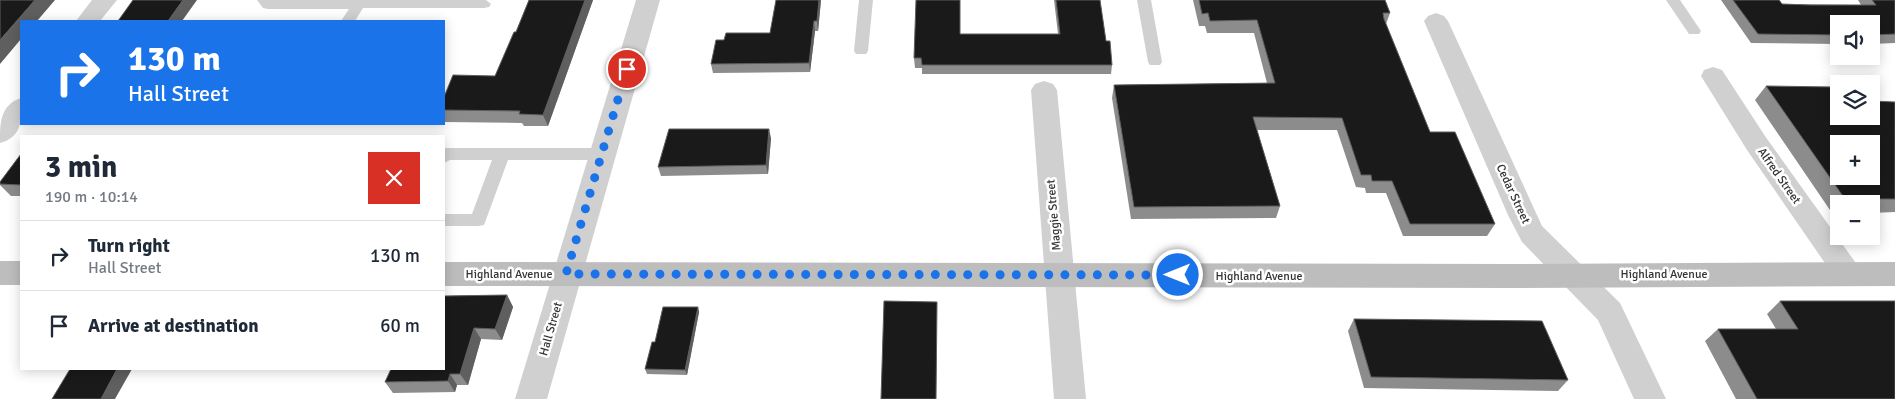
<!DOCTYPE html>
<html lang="en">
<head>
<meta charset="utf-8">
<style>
  body { margin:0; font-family:Signika,sans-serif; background:#f6f6f7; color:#1f2937; height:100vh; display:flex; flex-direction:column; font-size:19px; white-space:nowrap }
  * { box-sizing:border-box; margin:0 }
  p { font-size:16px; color:#747a83 }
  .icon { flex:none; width:28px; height:28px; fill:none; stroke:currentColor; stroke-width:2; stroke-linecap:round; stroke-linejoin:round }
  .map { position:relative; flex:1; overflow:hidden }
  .panel { position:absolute; left:20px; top:135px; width:425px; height:235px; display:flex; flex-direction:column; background:#fff; border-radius:0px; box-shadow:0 2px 12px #0003 }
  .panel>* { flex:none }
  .top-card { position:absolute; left:20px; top:20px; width:425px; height:105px; border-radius:0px; box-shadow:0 2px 12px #0003; background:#1a73e8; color:#fff; overflow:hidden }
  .fabs { position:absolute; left:1830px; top:15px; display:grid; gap:10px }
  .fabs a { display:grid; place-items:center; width:50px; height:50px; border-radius:0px; background:#fff; box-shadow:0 2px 12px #0003; font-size:25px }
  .pin { position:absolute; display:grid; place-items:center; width:42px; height:42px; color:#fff; margin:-21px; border:2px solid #fff; border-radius:50%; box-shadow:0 1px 5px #0007 }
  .me { position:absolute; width:55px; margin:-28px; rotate:270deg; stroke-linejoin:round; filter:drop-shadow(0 0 4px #0008) }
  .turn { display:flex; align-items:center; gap:18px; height:105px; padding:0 25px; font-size:22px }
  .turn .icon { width:65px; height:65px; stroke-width:2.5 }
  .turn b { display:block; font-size:35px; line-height:42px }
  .round { display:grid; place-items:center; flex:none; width:52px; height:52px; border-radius:0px; background:#f6f6f7 }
  .overview { display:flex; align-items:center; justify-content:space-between; height:85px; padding:0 25px }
  h1 { font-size:30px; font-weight:700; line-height:38px }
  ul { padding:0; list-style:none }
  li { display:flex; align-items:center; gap:15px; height:70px; padding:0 25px; border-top:1px solid #e0e1e3 }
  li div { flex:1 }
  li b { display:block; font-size:19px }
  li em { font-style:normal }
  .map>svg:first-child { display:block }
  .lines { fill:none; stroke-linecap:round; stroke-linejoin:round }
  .lane { fill:#d0d0d0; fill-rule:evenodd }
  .street { fill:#d0d0d0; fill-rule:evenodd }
  .secondary { fill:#bdbdbd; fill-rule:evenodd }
  .wall { fill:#8c8c8c }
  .shaded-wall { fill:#5f5f5f }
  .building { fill:#1a1a1a; stroke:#5f5f5f; fill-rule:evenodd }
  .route { stroke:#1a73e8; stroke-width:9; stroke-dasharray:0 16.2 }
  .labels { text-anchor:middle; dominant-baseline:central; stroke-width:5; stroke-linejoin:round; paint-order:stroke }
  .street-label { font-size:12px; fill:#333; stroke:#fff }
</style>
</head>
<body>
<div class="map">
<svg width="1895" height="399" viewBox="0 0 1895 399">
  <rect width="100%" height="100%" fill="#fff"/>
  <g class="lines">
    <g class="lane">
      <polygon points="257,0 486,0 491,4 489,7 484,8 363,8 355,21 341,21 349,9 268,9 263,8"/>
      <polygon points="859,0 873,0 868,51 866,54 856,54 854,51"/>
      <polygon points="1137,0 1151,0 1162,62 1160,65 1150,65 1148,62"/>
      <polygon points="1666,0 1680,0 1701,31 1699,34 1689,34"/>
      <polygon points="445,148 601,148 607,150 609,154 607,158 601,160 508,160 484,225 478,226 444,226 444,214 472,214 492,160 450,160 444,163"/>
    </g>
    <g class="street">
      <polygon points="92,0 117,0 100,21 76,21"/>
      <polygon points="636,0 660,0 547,399 515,399"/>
      <polygon points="1436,13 1444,16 1448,21 1542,226 1620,303 1666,399 1634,399 1598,320 1522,242 1508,215 1424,21 1428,16"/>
      <polygon points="1713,67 1722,70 1765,136 1858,266 1863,274 1858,282 1848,286 1838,282 1747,150 1701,76 1704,70"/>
      <polygon points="1044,81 1053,84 1057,90 1086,399 1054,399 1031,90 1035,84"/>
      <path d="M21,98C22,118 23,137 0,143C0,123 0,105 21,98Z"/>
    </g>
    <g class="secondary">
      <rect x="0" y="261" width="21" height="24"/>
      <polygon points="444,262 1513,264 1895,262 1895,286 1513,288 444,286"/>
    </g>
  </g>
  <g class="wall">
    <polygon points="529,0 593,0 548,126 524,126 522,123 444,122 444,97 495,76 516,32"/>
    <polygon points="776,0 821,0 818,31 815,31 810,72 713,73 711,64 724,40 770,33"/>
    <polygon points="1054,0 1100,0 1106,41 1112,65 1111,74 922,74 922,68 915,68 914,58 1058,34"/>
    <polygon points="1193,0 1385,0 1390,13 1386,24 1430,132 1495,224 1487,236 1403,236 1386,193 1366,193 1365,188 1356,187 1337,130 1257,130 1280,206 1276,218 1131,219 1112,98 1114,85 1267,83 1254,33 1207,33 1205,26 1199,26"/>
    <polygon points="1721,0 1779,0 1782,4 1861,5 1858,0 1895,0 1895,43 1871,44 1871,24 1839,24 1839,44 1751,43"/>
    <polygon points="1766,86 1839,116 1895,102 1895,212 1871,213 1871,204 1839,204 1839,213 1832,213 1755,100"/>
    <polygon points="771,138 768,174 661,176 658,167"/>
    <polygon points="21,154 21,196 11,196 0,185 0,182"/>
    <polygon points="507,295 513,307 502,340 481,339 468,385 457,385 455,392 393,393 385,382 444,296"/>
    <polygon points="1780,301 1895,399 1736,399 1705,341 1718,329 1776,329 1767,314"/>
    <polygon points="698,307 699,312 687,375 647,374 645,369 655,342"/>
    <polygon points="1354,319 1568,380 1558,391 1364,388 1348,331"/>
  </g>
  <g class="shaded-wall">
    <polygon points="35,0 55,0 37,21 21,21 21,39 0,64 0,40"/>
    <polygon points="183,0 197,0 182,21 168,21"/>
    <polygon points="585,0 593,0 548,126 543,115"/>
    <polygon points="819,0 821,0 818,31 817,21"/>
    <polygon points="814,21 815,31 810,72 809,63"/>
    <polygon points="769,129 771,138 768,174 766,165"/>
    <polygon points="507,295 513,307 502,340 495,329"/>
    <polygon points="698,307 699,312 687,375 685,370"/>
    <polygon points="474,328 481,339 468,385 460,374"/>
    <polygon points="117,369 132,369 115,399 101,399"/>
    <polygon points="450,374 457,385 455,392 448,381"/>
  </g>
  <g class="building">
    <polygon points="0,0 35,0 0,40"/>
    <polygon points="133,0 183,0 168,21 118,21"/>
    <polygon points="529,0 585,0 543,115 519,114 520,111 444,110 444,97 453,75 495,76 514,32 516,32"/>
    <polygon points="776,0 819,0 817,21 814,21 809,63 711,64 716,40 724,40 726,33 770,33"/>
    <polygon points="916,0 960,0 960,34 1060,34 1056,0 1100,0 1106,41 1110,41 1112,65 922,65 921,58 914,58"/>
    <polygon points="1199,0 1385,0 1390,13 1383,13 1384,19 1430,132 1455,132 1495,224 1410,224 1392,181 1372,181 1371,175 1361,175 1342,118 1253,117 1280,206 1134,207 1114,85 1275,83 1257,20 1210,21 1208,13 1202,14"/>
    <polygon points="1733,0 1779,0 1782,4 1810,5 1876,5 1872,0 1895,0 1895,34 1871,35 1871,24 1839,24 1839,35 1758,34"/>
    <path d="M1766,86L1834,87L1839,93V116H1871V101L1895,102V199H1845ZM1839,144H1871V176H1839Z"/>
    <polygon points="669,129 769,129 766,165 658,167"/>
    <polygon points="21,154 21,185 0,184 0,182"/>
    <polygon points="507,295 495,329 474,328 460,374 450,374 448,381 385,382 391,369 444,369 444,296"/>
    <polygon points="884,301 937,302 936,399 881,399"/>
    <polygon points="1780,301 1895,301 1895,399 1757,399 1718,329 1798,329"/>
    <polygon points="663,307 698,307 685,370 645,369 652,342 655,342"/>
    <polygon points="1354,319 1542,321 1568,380 1371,377"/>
    <polygon points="70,369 117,369 101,399 52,399"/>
  </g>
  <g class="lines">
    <polyline class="route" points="627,69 566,274 1178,275"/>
  </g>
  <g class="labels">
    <g class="street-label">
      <text transform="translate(1779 176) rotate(55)">Alfred Street</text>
      <text transform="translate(1513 194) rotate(65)">Cedar Street</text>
      <text transform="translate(1054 215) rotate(-95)">Maggie Street</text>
      <text x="509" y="274">Highland Avenue</text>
      <text x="1664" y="274">Highland Avenue</text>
      <text x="1259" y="276">Highland Avenue</text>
      <text transform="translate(551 329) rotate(-74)">Hall Street</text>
    </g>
  </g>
</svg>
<div class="fabs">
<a><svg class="icon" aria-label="sound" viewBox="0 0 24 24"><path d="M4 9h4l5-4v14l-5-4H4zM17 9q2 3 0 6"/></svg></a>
<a><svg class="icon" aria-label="layers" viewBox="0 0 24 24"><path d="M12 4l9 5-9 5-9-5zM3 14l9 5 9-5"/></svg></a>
<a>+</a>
<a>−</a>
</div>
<div class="pin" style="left:627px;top:69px;background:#d93025"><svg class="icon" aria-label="arrive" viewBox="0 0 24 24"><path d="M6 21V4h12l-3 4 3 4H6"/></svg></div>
<svg class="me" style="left:1178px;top:275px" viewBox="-20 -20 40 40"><circle r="17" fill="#1a73e8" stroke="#fff" stroke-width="3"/><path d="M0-11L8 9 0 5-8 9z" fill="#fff"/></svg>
<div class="top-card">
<div class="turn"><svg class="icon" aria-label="right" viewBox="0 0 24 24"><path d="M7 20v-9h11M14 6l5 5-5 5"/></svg><div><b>130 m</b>Hall Street</div></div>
</div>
<section class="panel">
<div class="overview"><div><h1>3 min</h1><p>190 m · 10:14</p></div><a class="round" style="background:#d93025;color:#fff"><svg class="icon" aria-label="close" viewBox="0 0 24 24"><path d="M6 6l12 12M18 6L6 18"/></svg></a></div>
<ul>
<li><svg class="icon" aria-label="right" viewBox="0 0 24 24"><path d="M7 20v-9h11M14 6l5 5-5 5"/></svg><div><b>Turn right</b><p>Hall Street</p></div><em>130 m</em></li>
<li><svg class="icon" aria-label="arrive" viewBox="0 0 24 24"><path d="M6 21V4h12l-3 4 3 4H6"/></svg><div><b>Arrive at destination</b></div><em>60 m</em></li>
</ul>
</section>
</div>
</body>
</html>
